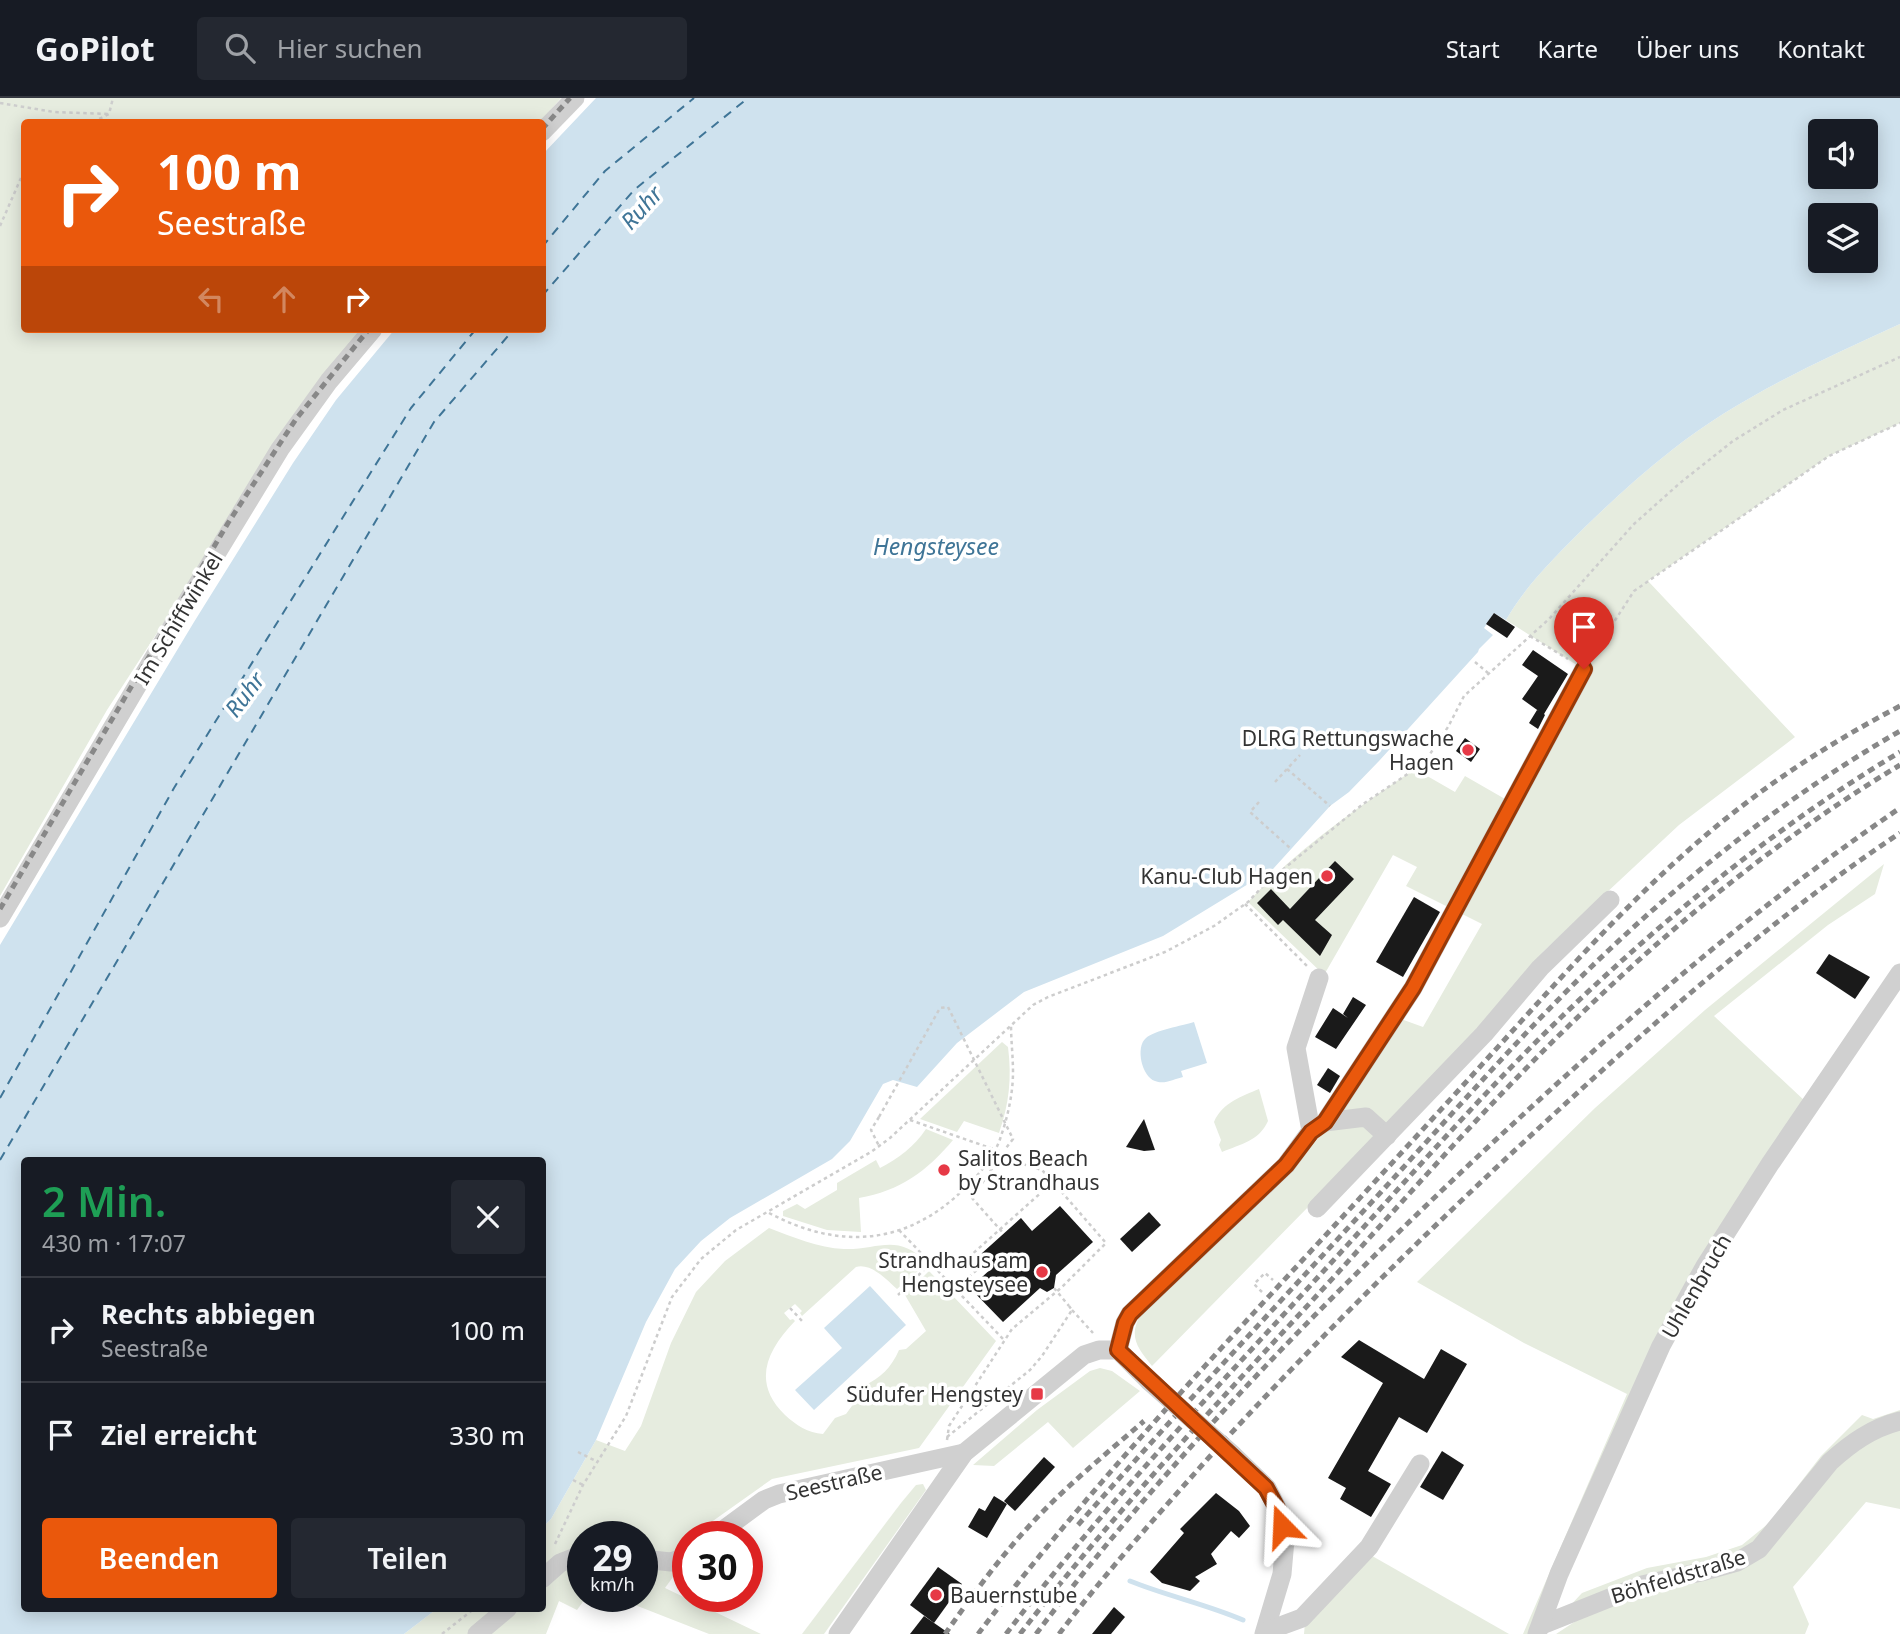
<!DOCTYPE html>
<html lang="de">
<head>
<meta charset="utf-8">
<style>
  body { margin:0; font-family:"Noto Sans",sans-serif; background:#242831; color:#f1f3f6; height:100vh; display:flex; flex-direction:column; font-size:26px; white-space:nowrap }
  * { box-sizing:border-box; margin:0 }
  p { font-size:23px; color:#9ea1a6 }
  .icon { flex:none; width:38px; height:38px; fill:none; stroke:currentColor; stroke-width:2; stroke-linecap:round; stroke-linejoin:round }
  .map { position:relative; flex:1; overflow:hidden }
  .sheet { position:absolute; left:21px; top:1059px; width:525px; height:455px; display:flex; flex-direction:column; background:#171b24; border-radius:7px; box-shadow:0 4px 18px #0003 }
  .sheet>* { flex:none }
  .guide { position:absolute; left:21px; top:21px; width:525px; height:214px; border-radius:7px; box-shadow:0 4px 18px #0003; background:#ea580c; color:#fff; overflow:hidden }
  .fabs { position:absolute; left:1808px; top:21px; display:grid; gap:14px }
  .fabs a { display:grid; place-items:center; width:70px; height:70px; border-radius:7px; background:#171b24; box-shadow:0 4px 18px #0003; font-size:35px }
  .speed { position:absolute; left:567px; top:1423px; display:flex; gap:14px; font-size:35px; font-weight:700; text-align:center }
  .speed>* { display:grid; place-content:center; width:91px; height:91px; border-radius:50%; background:#171b24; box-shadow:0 4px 18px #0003; line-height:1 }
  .speed small { font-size:18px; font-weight:400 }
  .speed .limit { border:10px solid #d22; background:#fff; color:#111 }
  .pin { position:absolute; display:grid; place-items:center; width:60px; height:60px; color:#fff; margin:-72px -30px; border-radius:50% 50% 50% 0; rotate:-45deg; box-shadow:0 0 7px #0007 }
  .pin .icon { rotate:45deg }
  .me { position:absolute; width:77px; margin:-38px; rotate:339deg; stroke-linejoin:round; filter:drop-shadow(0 0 5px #0008) }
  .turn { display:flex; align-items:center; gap:24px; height:147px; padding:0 21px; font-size:32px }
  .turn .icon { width:91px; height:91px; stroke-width:2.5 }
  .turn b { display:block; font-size:49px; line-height:60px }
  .lanes { display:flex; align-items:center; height:66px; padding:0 21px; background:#0003; justify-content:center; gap:35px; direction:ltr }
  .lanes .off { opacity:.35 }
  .round { display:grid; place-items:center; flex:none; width:74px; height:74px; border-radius:7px; background:#242831 }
  .headline { display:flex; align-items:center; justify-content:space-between; height:119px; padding:0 21px }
  h1 { font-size:42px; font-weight:600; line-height:52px; color:#1e9e55 }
  .action { display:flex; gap:14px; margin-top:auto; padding:14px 21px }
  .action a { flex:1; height:80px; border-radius:7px; background:#ea580c; color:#fff; font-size:28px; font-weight:600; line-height:80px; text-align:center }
  .action a+a { background:#242831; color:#f1f3f6 }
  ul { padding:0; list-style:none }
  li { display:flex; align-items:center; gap:21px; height:105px; padding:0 21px; border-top:2px solid #363941 }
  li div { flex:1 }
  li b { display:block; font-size:26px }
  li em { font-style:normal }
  header { display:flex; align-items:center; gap:42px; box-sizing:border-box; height:98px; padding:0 35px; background:#171b24; border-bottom:2px solid #363941 }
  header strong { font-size:33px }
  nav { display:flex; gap:38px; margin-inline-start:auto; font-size:24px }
  .search { width:490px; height:63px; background:#242831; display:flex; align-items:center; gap:18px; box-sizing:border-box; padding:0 24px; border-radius:7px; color:#9ea1a6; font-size:26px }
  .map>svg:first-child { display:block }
  .green { fill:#e6ecdf }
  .water { fill:#cfe2ee; fill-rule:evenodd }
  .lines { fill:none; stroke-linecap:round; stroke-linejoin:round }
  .stream { stroke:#cfe2ee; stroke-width:5 }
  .ferry { stroke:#3f7597; stroke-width:2; stroke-dasharray:9 7; stroke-linecap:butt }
  .building { fill:#1a1a1a }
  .path { stroke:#cdcdcd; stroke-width:2.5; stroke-dasharray:3.5 3.5; stroke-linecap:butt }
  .minor { stroke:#d0d0d0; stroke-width:19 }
  .rail { stroke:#888; stroke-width:5; stroke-dasharray:7 5; stroke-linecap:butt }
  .path-bridge { stroke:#cdcdcd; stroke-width:2.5; stroke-dasharray:3.5 3.5; stroke-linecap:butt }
  .minor-bridge { stroke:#d0d0d0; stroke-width:19 }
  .route-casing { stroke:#983908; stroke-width:18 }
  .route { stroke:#ea580c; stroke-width:12 }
  .poi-dot { fill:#e63946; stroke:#fff; stroke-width:2.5 }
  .labels { text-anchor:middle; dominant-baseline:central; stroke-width:7; stroke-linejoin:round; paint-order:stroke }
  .street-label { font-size:21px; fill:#333; stroke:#fff }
  .poi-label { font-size:21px; fill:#333; stroke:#fff; text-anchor:end }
  .water-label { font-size:23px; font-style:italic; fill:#3f7597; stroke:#fff }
</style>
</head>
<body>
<header>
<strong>GoPilot</strong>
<div class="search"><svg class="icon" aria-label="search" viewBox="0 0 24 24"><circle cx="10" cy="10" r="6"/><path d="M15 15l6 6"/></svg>Hier suchen</div>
<nav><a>Start</a><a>Karte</a><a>Über uns</a><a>Kontakt</a></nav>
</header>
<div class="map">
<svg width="1900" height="1536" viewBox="0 0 1900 1536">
  <rect width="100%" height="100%" fill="#fff"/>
  <g class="green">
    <polygon points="0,0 561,0 540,24 24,24 24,231 363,231 327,273 107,612 0,798"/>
    <path d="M1900,226V325L1829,358L1648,483L1795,639L1679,727L1544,853L1426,989L1152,1268C1136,1248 1128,1238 1142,1214L1291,1073L1340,1014L1401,921L1423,929L1482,826L1406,788L1417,769L1393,757L1324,877L1248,804C1295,753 1358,709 1415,671L1455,694L1465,678L1512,705L1583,571L1506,522C1526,487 1556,458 1585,429C1613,402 1641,376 1672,352C1740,298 1822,262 1900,226Z"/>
    <polygon points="1884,766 1875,796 1828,827 1714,918 1806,1004 1717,1139 1532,1536 1523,1536 1627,1296 1524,1245 1417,1184 1595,1010 1705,912"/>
    <path d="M1002,944L1008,949C1012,980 1009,1006 999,1035L964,1023L957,1034L920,1021Z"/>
    <path d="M1259,991L1268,1023C1259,1043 1241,1046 1222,1054L1219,1047L1221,1042L1214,1024C1222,1005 1242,998 1259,991Z"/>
    <path d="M926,1031L953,1042C927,1073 900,1093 859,1100L861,1134L827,1132L783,1118V1113L797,1106L805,1111L837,1092V1085L876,1062L880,1070C899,1060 914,1049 926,1031Z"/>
    <path d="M769,1130C793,1139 818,1150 844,1151C879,1152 897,1134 927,1165L897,1191C886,1181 871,1165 856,1169L802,1218L800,1215L802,1213L795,1206L784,1215L790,1222L793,1221L795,1223C766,1253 752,1285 785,1317C796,1327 808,1335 823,1336L835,1320L846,1316L860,1297L863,1288C881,1280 891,1270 899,1252L906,1251L926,1233L905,1197L929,1173L996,1243L919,1350L772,1381L710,1425L718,1436L715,1438H688V1458L665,1490L761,1536H709L612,1498H642V1438H583V1498H587L577,1512L559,1503L546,1536H404L438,1510H542L543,1429L551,1421L596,1342L625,1353L641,1328L671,1245L696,1194L725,1163Z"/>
    <polygon points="1100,1270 1112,1273 1140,1293 1073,1350 1048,1324 994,1368 973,1367 1037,1312 1090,1273"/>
    <polygon points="1900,1312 1900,1318 1878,1324 1744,1455 1566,1512 1582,1495 1647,1470 1706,1459 1742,1447 1769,1425 1821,1358 1862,1317 1873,1321"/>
    <polygon points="1900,1329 1900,1411 1866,1404 1793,1489 1809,1526 1805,1536 1556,1536 1585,1517 1633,1497 1732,1471 1851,1353"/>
    <polygon points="923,1386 926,1392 824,1536 802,1536 901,1405 916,1387"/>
    <polygon points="1367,1455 1509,1536 1304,1536 1305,1525"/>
  </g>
  <g class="water">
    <path d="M596,0H1900V226C1822,262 1740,298 1672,352C1641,376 1613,402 1585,429C1556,458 1526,487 1506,522L1494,515L1484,530L1493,537L1479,551L1478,554L1379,663L1349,694L1330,708L1273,771L1163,838L1024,894L957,945L917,989L893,982L883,986L850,1043L832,1061L730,1120L701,1143L675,1171L646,1224L596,1342L551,1421L543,1429L542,1062H24V1510H438L404,1536H0V847L194,524L293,365L336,302L395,231H542L543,56ZM1820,33H1866V79H1820ZM1820,117H1866V163H1820Z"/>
    <path d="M1194,924L1207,965L1181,973L1183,979C1174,981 1164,987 1155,983C1142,979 1135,949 1146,940C1155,932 1182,928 1194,924Z"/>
    <polygon points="870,1188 906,1227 814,1312 795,1292 842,1250 824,1230"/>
  </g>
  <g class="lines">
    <path class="stream" d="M1130,1483C1167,1498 1206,1506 1243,1522"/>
    <g class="ferry">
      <polyline points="542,149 605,73 694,0"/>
      <polyline points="542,198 634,92 748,0"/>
      <polyline points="0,1000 174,690 411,310 476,231"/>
      <polyline points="0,1062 434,324 514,231"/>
    </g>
  </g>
  <g class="building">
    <polygon points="1494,515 1515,529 1507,540 1486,526"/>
    <polygon points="1533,552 1568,576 1544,616 1545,617 1538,631 1529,625 1537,612 1540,614 1522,601 1538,578 1522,567"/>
    <polygon points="1465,640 1480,651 1471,664 1456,653"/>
    <polygon points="1335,763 1354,781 1315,822 1332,837 1320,858 1283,822 1278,827 1257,805 1271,791 1290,811"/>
    <polygon points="1414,799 1440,814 1403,879 1376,864"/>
    <polygon points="1829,856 1870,879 1855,901 1816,875"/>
    <polygon points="1353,899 1366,907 1336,951 1315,939 1333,910 1348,920 1343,916"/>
    <polygon points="1328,970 1340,978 1330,995 1317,987"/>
    <polygon points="1144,1021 1155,1052 1144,1053 1126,1049"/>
    <polygon points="1060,1108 1093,1144 1056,1177 1054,1190 1047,1194 1040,1190 1003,1224 970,1190 993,1169 981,1156 1021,1120 1032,1133"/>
    <polygon points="1149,1114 1161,1127 1132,1154 1120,1141"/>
    <polygon points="1359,1242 1424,1281 1441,1251 1467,1266 1427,1335 1399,1319 1368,1373 1391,1386 1371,1419 1340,1401 1346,1390 1328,1380 1383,1285 1341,1259"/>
    <polygon points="1442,1353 1464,1367 1443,1402 1420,1389"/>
    <polygon points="1044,1359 1055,1369 1015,1413 1004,1403"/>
    <polygon points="1216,1395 1239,1413 1250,1428 1239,1440 1231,1433 1211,1456 1217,1466 1195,1479 1200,1483 1190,1493 1162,1485 1150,1474 1184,1435 1180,1431"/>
    <polygon points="994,1398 1007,1406 987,1440 968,1429 979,1410 985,1413"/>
    <polygon points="938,1469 962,1486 934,1525 910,1507"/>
    <polygon points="1114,1509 1125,1519 1111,1536 1092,1536"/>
    <polygon points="924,1518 950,1536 910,1536"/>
  </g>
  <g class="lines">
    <g class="path">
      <polyline points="0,5 54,14 109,16"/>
      <polyline points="93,24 109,16 113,0"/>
      <polyline points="0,128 24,73"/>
      <polyline points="1530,538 1568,561"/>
      <polyline points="1592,558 1634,493 1829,358 1900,325"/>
      <polyline points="1475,564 1488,575"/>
      <polyline points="1287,671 1330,708"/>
      <polyline points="1275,684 1300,657"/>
      <polyline points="1259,704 1250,714 1290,750"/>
      <polyline points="1245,806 1307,868"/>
      <polyline points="879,1019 871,1032 879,1048"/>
      <polyline points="910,1022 999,1053"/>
      <polyline points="1016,1064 1042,1072 1053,1084"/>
      <path d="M769,1115C839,1152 907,1148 965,1090C979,1077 996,1056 1001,1038C1008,1018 1013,995 1013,974C1013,958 1011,943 1011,926"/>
      <polyline points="899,1132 1005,1243"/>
      <polyline points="1262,1194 1254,1186 1265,1175 1273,1182"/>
      <polyline points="898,1197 931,1165"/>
      <polyline points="790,1210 803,1224"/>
      <polyline points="1072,1212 1093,1235"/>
      <polyline points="947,1339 1030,1272 1042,1258 1072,1212 1069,1208"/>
      <polyline points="947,1342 949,1328 1012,1231 1062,1189 1106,1145 1053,1084 969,1159 979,1170 955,1191"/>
      <polyline points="578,1354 598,1364"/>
      <polyline points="573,1382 583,1387"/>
      <polyline points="555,1446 583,1387 626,1318 672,1199 701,1161 736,1132 871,1054 890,1040 1033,907 1048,899 1165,854 1214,828 1248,804 1264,787 1363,706 1424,665 1448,629 1464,598 1549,521 1634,426 1680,385 1733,343 1783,312 1900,259"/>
      <polyline points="442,1536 475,1510"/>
    </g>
    <g class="minor">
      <polyline points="542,34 575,0"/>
      <polyline points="0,820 179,517 280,351 329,283 373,231"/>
      <polyline points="1325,1024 1366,1019 1387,1038"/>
      <polyline points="1311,1033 1325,1024 1413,890 1584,571"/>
      <polyline points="1317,1110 1484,936 1540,870 1610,802"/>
      <polyline points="1118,1252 1125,1225 1130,1216 1286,1067 1311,1033 1296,950 1319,880"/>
      <polyline points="1233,1357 1267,1390 1279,1414 1285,1442 1282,1476 1264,1536"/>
      <polyline points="715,1438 764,1402 779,1396 964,1355"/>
      <polyline points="642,1461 671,1464 688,1458"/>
      <polyline points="542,1481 560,1465 583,1456"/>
      <path d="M1542,1527L1642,1487L1701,1474L1737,1464L1759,1451L1830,1364C1851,1345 1872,1330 1900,1323"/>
      <polyline points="1267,1533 1302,1520 1369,1449 1420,1366"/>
      <polyline points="477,1536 508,1510"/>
      <polyline points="838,1536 964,1355 1084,1257 1099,1252 1118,1252 1149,1283"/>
      <polyline points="1537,1536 1559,1476 1661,1248 1705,1168 1770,1066 1900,875"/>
    </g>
    <g class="rail">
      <polyline points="542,31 570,0"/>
      <polyline points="0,811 228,425 296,321 369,231"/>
      <path d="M1078,1427C1177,1314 1279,1205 1381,1094C1456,1012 1529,927 1610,851C1698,768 1796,693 1900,633"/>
      <path d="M945,1536C972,1498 1000,1459 1032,1425C1066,1388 1106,1356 1144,1323"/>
      <path d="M978,1536C1098,1378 1236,1235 1370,1089C1425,1029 1480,969 1535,908C1597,840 1660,772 1733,715C1785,674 1841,639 1900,608"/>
      <path d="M1006,1536C1102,1410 1212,1295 1319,1178C1403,1087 1485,991 1575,906C1674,812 1783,724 1900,654"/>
      <path d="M1020,1536C1117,1411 1226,1296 1333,1180C1414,1091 1494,999 1581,916C1677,823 1785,736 1900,667"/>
      <path d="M1036,1536C1165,1365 1317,1210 1473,1063C1608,937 1747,814 1900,710"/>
      <path d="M1059,1536C1104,1477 1154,1421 1203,1366C1297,1262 1397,1163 1499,1067C1626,949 1756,831 1900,735"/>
    </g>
    <g class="path-bridge">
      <polyline points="879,1019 940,910 948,909 1013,1041 1006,1050"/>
      <polyline points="1000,1059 972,1100 1004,1136"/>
      <polyline points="1054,1190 1069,1208"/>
    </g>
    <polyline class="minor-bridge" points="1149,1283 1233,1357"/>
  </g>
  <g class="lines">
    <g class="route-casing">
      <polyline id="route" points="1282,1428 1279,1414 1266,1390 1118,1252 1125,1225 1130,1216 1286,1067 1311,1034 1325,1024 1413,890 1584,571"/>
    </g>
    <use href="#route" class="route"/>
  </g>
  <g class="poi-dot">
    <circle cx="1468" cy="652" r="7"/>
    <circle cx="1327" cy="778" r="7"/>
    <circle cx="944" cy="1072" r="7"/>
    <circle cx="1042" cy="1174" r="7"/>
    <rect x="1030" y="1289" width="14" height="14" rx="3.5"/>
    <circle cx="936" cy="1497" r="7"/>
  </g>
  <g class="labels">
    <g class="street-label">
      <text transform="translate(178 520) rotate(-59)">Im Schiffwinkel</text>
      <text transform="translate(1696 1188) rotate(-60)">Uhlenbruch</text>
      <text transform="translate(834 1384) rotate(-13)">Seestraße</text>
      <text transform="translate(1678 1478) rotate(-17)">Böhfeldstraße</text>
    </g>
    <g class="poi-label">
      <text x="1454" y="640">DLRG Rettungswache<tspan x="1454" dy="24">Hagen</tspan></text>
      <text x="1313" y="778">Kanu-Club Hagen</text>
      <text x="958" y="1060" text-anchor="start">Salitos Beach<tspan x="958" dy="24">by Strandhaus</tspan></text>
      <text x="1028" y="1162">Strandhaus am<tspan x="1028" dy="24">Hengsteysee</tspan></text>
      <text x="1023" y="1296">Südufer Hengstey</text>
      <text x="950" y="1497" text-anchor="start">Bauernstube</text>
    </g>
    <g class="water-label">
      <text transform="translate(641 109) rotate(-48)">Ruhr</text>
      <text x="936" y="448">Hengsteysee</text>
      <text transform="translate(244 596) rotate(-53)">Ruhr</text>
    </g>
  </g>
</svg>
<div class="fabs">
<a><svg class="icon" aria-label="sound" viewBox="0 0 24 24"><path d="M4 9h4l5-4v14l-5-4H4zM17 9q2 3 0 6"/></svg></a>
<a><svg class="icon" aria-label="layers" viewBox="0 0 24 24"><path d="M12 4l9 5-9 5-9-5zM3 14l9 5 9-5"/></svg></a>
</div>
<div class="speed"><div>29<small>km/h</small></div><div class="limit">30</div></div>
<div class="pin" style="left:1584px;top:571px;background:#d93025"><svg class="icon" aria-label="arrive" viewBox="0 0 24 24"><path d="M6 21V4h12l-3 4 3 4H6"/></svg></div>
<svg class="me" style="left:1282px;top:1428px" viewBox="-20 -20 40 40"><path d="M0-17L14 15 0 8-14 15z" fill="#ea580c" stroke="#fff" stroke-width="4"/></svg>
<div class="guide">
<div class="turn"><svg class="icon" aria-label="right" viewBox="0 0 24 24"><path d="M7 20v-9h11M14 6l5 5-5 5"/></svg><div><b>100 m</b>Seestraße</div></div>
<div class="lanes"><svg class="icon off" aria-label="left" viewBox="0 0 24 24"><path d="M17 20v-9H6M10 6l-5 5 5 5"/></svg><svg class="icon off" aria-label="ahead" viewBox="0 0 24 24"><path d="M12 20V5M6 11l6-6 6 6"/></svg><svg class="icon" aria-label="right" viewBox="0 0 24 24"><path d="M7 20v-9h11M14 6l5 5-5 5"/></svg></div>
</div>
<section class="sheet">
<div class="headline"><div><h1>2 Min.</h1><p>430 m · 17:07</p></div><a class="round"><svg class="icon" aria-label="close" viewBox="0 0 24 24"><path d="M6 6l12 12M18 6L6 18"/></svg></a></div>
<ul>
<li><svg class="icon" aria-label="right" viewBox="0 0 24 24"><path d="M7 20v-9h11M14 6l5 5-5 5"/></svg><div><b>Rechts abbiegen</b><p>Seestraße</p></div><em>100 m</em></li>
<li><svg class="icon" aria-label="arrive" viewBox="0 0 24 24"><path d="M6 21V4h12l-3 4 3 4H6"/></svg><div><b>Ziel erreicht</b></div><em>330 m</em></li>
</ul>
<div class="action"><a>Beenden</a><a>Teilen</a></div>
</section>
</div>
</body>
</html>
